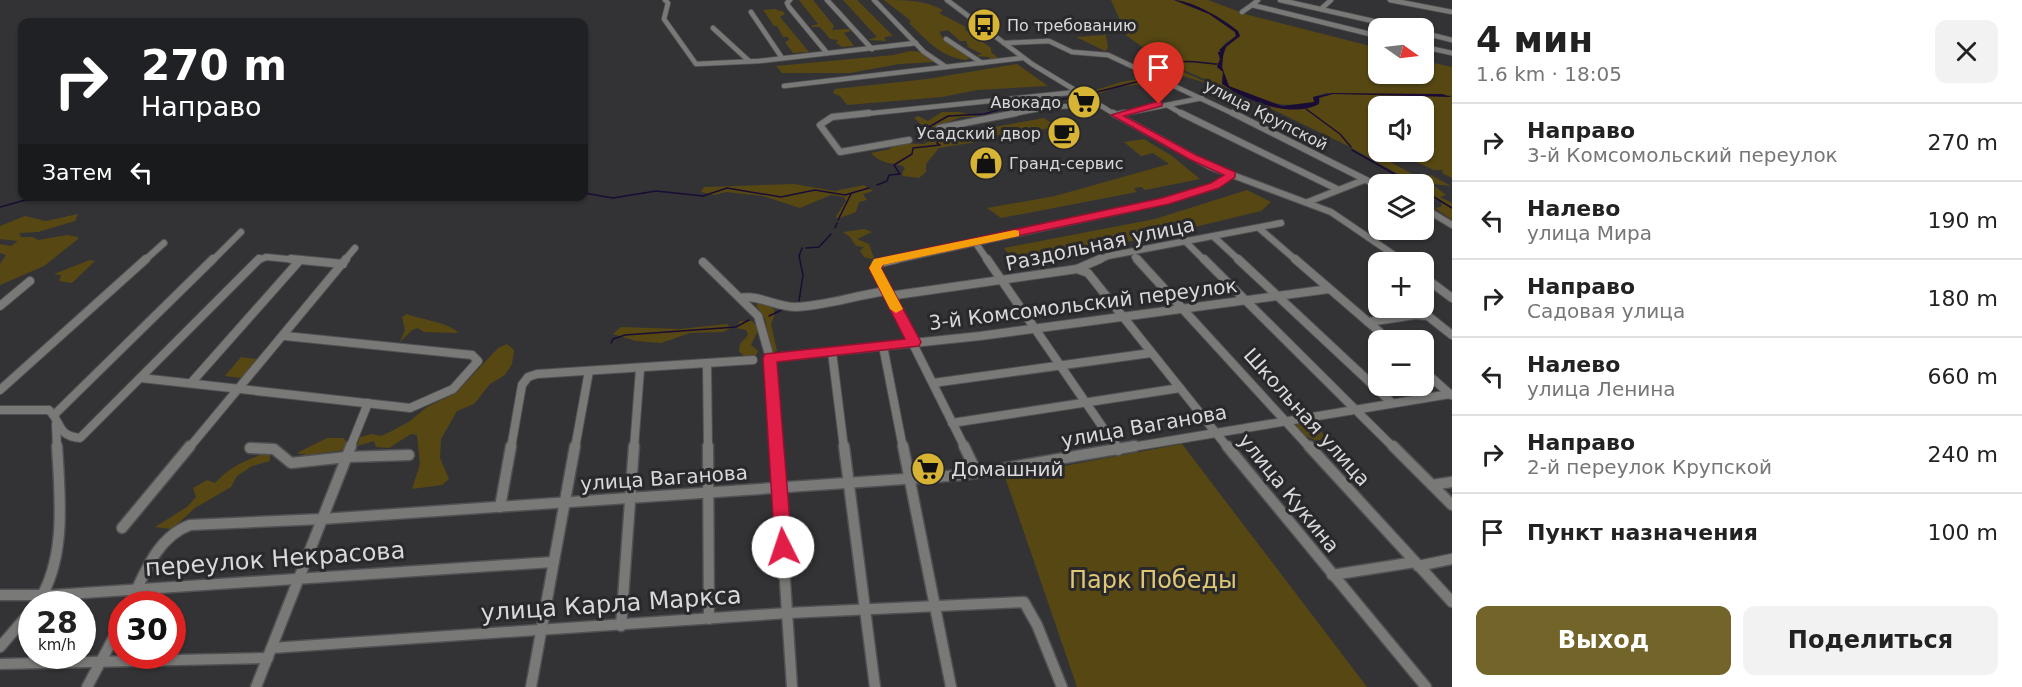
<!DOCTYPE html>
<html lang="ru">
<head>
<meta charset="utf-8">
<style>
  body { margin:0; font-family:"DejaVu Sans",sans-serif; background:#f2f2f2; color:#222; height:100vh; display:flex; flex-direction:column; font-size:22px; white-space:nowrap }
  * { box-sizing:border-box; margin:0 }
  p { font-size:20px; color:#767676 }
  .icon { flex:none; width:33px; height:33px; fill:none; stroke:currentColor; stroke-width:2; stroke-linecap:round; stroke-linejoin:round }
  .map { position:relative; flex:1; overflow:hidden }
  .sheet { display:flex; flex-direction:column; background:#fff; width:570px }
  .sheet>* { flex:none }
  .hud { position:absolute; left:18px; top:18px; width:570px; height:183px; border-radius:12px; box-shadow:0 2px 4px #0004; background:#202124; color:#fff; overflow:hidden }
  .needle { width:39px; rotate:104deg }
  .fabs { position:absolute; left:1368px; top:18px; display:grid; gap:12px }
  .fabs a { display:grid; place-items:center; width:66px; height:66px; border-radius:12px; background:#fff; box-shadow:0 2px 4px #0004; font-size:30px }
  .speed { position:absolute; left:18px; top:591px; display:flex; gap:12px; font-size:30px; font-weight:700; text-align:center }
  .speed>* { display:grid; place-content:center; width:78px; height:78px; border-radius:50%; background:#fff; box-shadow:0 2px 4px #0004; line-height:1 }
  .speed small { font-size:15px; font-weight:400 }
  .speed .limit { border:9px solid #d22; background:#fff; color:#111 }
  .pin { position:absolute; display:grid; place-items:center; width:51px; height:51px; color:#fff; margin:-62px -26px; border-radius:50% 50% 50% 0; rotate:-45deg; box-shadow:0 0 6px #0007 }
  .pin .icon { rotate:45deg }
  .me { position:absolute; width:66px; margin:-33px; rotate:356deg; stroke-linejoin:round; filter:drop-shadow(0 0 4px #0008) }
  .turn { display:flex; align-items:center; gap:21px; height:126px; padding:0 24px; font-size:27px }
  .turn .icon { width:78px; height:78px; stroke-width:2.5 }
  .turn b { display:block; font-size:42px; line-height:51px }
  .then { display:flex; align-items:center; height:57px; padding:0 24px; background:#0003; gap:12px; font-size:22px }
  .round { display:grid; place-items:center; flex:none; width:63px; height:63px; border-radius:12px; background:#f2f2f2 }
  .overview { display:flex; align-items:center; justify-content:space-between; height:102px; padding:0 24px }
  h1 { font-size:36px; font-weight:600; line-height:45px }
  .primary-button { display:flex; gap:12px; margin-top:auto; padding:12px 24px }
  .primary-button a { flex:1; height:69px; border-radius:12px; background:#73642a; color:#fff; font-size:24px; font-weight:600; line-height:69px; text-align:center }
  .primary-button a+a { background:#f2f2f2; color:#222 }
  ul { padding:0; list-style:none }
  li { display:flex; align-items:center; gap:18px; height:78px; padding:0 24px; border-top:2px solid #e0e0e0 }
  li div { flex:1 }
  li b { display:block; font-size:22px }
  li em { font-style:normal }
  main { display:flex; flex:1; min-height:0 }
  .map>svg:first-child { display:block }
  .green { fill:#574813; fill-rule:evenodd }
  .water { fill:#1a0c34 }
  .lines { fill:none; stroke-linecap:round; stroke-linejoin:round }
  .stream { stroke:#1a0c34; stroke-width:1.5 }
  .minor-far3-casing { stroke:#515154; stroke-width:6 }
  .minor-far2-casing { stroke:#515154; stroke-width:8 }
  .minor-far1-casing { stroke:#515154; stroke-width:10 }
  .minor-casing { stroke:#515154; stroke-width:13 }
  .minor-far3 { stroke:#797977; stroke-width:4.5 }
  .minor-far2 { stroke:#797977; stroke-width:6 }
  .minor-far1 { stroke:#797977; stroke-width:8 }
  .minor { stroke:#797977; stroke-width:10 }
  .route { fill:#e11d48; stroke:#92132f; stroke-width:1.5 }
  .slow { fill:#f59e0b }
  .labels { text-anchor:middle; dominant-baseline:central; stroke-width:6; stroke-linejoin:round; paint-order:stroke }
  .far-poi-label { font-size:16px; fill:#d9d9db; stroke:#29292c; text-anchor:start }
  .far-street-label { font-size:16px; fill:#d9d9db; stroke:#29292c }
  .street-label { font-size:20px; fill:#d9d9db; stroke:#29292c }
  .poi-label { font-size:20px; fill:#d9d9db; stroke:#29292c; text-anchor:start }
  .near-street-label { font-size:24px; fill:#d9d9db; stroke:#29292c }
  .near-park-label { font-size:24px; fill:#dfc776; stroke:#29292c }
</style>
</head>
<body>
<main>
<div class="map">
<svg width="1452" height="687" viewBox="0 0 1452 687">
  <rect width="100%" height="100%" fill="#333336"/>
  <g class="green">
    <polygon points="794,0 813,0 834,26 832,30 849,29 851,31 844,33 854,46 842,47 836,43 838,40 830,39 820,27 812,27 811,26 818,24 799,0"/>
    <polygon points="843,0 857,0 893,36 884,37 886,41 868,40 877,37"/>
    <path d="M884,0C905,0 925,0 943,10L939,13L964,26L966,28L964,29L991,48V52L999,59L992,60L989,57L976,56L982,54L968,47L966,41H960L948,30L939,32L943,38L971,57L966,60C940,57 927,40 909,23L911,21Z"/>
    <path d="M1111,0H1174L1187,4L1178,0H1208L1245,14L1378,48V74H1424V61L1452,67V96L1446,95L1452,97V178L1442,173L1443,170H1434L1400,155L1422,157L1415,152H1424V106H1378V152H1387L1376,154L1416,176L1431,175L1451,186L1432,184L1446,195L1440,197L1452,203V220L1435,208L1441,207L1442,203L1424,193V184H1416L1350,147L1249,98L1167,63H1163L1213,85L1179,75L1183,73L1168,68L1160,76L1153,73L1161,65L1150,57L1163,62L1127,36ZM1192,6C1208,12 1232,21 1240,36C1236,40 1228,42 1226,47C1221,57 1221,79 1229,86C1247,102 1291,109 1314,102L1316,100L1313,97L1326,93L1333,94L1319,96L1320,102C1292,119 1253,101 1226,86L1222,84L1223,72L1217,67L1220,59L1218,53L1225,43L1236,36L1235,32L1211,15Z"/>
    <polygon points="775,9 784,12 785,14 780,17 809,52 793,53 785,42 789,40 788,37 783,37 777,26 774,26 763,10"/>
    <polygon points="1105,30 1108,48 1105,51 1076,37 1104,35"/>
    <polygon points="910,51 921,52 936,62 899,64 850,73 782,73 776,66 894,55"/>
    <polygon points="1017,64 1048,86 977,90 942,97 847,105 840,96 833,93 835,89 927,79"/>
    <polygon points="1151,77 1158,79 1151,83 1117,87 1093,96 1086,93 1121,82"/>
    <path d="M942,112H959L980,117H961L934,128L942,140L947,142L949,135L1044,118L1050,122L1061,120L1072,128L1060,130L1053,127L1009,137L1003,134L994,136L995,139L939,148L926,164V172L919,178L903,176L902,173L905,168L903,166C891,163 879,163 871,153L890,149L895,143L924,144L932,140V134L914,118L918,116L928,121Z"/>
    <polygon points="1144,139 1172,156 1200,179 1145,190 1141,187 1134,188 1137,192 1001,218 987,208 1055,196 1169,164 1153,153 1141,156 1124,142"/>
    <polygon points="794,184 835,191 864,185 873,191 863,194 867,200 859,202 856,212 837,219 836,216 846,201 844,197 831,195 800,208 763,196 726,192 714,195 701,192 704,187 708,187"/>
    <polygon points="1247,190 1271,202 1261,211 1157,236 1150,229 1140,231 1145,238 1018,266 1004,248 1155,219"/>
    <polygon points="78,214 75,221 38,232 19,233 21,237 33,237 38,240 67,235 78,237 78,239 44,266 0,285 0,264 6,255 0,253 0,244 11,246 18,241 0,239 0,226 25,216 46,221"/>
    <polygon points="864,229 872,232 857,239 869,244 874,258 871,259 864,257 860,251 864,247 856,246 850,237 843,232"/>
    <polygon points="90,260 95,261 72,283 59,281 61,275 54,274"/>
    <polygon points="762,302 774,309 775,314 771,324 777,351 774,352 771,351 765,319 756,305"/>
    <path d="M407,314C421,320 450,322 458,333L424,332L418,328L412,330L400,342L405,330L402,317Z"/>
    <polygon points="740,321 752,321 759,328 751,345 758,351 755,358 747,359 739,351 740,344 748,335 746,330 736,328"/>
    <polygon points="727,324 731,328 723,332 690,333 661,343 636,341 613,334 621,327 680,329"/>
    <polygon points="507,344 514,350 512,364 505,375 490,384 474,404 457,411 441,439 440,458 449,479 442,485 412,489 420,464 417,435 411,434 389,448 376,447 374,441 357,446 360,437 372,434 381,436 392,431 410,421 427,407 456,393 498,348"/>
    <polygon points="241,357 257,359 241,378 225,376"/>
    <polygon points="1300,422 1318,427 1326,438 1317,441 1301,434 1295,427"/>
    <polygon points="327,438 343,438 349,444 345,450 306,455 297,453"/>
    <polygon points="1182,444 1367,687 1077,687 1005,477"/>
    <path d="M266,453L270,455V461L252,466L237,476L231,487L195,508L172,529L155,527L187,507L196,497L193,488L207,480L215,483C231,466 244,461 266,453Z"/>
  </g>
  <path class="water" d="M1174,0C1196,2 1221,18 1238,31L1240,36L1226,47L1223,56L1222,67L1229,86L1282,106L1314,102L1313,97L1332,93L1442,94L1452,97L1333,94L1319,98V104C1292,119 1246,101 1222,84L1223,72L1217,67L1220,59L1218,52H1221L1219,50L1236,36L1235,32L1209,14Z"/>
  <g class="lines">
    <g class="stream">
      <path d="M1156,76C1175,55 1191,62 1217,64"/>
      <polyline points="1089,94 1152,78"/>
      <polyline points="1306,109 1340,134 1351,147"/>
      <polyline points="1352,150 1412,184"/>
      <polyline points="877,185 887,181 889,175 900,174 894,165 912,154 913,148 940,145 937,143 939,138 929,127 948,116 984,114 1020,104 1079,97"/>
      <polyline points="1424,191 1452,208"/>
      <polyline points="584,193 613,198 656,191 703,196 727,188 781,197 815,190 845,195 869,188"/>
      <polyline points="0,207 40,196"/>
      <polyline points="838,220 851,194"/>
      <polyline points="835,228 837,223"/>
      <polyline points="806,248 819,247 831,234"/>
      <polyline points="799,301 803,275 799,256 802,248"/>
      <polyline points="769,316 784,309"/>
      <polyline points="611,343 613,339 625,335 736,327 749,320"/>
    </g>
    <g class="minor-far3-casing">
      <g id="minor-far3">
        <polyline points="665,0 668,3 664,19 696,64 759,61 916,43"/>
        <polyline points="790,0 787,3 789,7 827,53"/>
        <polyline points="827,0 872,49"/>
        <polyline points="874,0 924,52 946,67"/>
        <polyline points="947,0 1032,64 1116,115"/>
        <polyline points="1258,0 1252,5 1378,36"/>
        <polyline points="1280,0 1404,28"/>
        <polyline points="1390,0 1452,12"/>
        <polyline points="1321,9 1331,0"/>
        <polyline points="751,12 782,58"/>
        <polyline points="1242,12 1252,5"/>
        <polyline points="713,28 749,61"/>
        <polyline points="1424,33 1452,40"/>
        <polyline points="946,39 982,63"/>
        <polyline points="1004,43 1049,41 1072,52 1108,55 1236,115"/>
        <polyline points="1424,47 1452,53"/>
        <polyline points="784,86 1022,58"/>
        <polyline points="1167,105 1184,115"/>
        <polyline points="854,115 1077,92"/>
        <polyline points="1008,115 1049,107 1098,105"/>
        <polyline points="1117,115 1202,98"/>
      </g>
    </g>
    <g class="minor-far2-casing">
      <g id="minor-far2">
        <polyline points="869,113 832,117 820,125 840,152 909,140"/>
        <polyline points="1113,113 1211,167 1331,212 1403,261"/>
        <polyline points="1181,113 1337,189"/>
        <polyline points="1233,113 1378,186"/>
        <polyline points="1116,115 1125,113"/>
        <polyline points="939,128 1016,113"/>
        <polyline points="1308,202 1364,180"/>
        <polyline points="1424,208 1452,225"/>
        <polyline points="1260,229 1297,261"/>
        <polyline points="1214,237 1240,261"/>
        <polyline points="975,242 988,261"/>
        <polyline points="1186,242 1205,261"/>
        <polyline points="1135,257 1139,261"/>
        <polyline points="144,261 164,243"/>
        <polyline points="212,261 241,232"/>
        <polyline points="257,261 266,257 308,261"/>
        <polyline points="344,261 355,248"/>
        <polyline points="891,261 1165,201 1215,186 1231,175"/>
        <polyline points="1097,261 1108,256 1281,223"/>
      </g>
    </g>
    <g class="minor-far1-casing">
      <g id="minor-far1">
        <polyline points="291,259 343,264"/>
        <polyline points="897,259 876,264 875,268 965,448"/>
        <polyline points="987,259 1117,448"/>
        <polyline points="1137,259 1310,448"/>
        <polyline points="1204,259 1394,448"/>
        <polyline points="1238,259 1391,402"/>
        <polyline points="1295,259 1389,340"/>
        <polyline points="1401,259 1405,262"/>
        <polyline points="703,262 758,316 770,358 776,448"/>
        <polyline points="1077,269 1088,273 1228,448"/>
        <polyline points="1424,277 1452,298"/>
        <polyline points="889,296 1077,269 1100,259"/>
        <path d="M740,298C758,294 776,307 795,307C826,306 856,295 887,291"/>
        <polyline points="0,306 30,281"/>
        <polyline points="1368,322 1415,315 1428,316 1452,335"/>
        <polyline points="883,346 903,448"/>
        <polyline points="832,352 844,448"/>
        <polyline points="770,358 980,336 1329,289"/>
        <polyline points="707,364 708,448"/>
        <polyline points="1424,371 1451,395"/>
        <polyline points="141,378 410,408 453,389 478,361 472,355 285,336"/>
        <polyline points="191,383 300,260"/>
        <polyline points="933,383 1151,353"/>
        <polyline points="0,390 146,259"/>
        <path d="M0,410H49C62,423 57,436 80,438L259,259"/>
        <polyline points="54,415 213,259"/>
        <polyline points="952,423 1180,388"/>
        <polyline points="56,424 57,448"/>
        <polyline points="189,448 346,259"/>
        <polyline points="350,448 368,403"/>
        <polyline points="511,448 522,385 528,377 537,374 753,360"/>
        <polyline points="575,448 589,371"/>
        <polyline points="634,448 640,369"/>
        <polyline points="1126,448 1450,394"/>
      </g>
    </g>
    <g class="minor-casing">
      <g id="minor">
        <polyline points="708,446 709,619"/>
        <polyline points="776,446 792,687"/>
        <polyline points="844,446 875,687"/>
        <polyline points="903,446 951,687"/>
        <polyline points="964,446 977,473"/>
        <polyline points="1116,446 1118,450"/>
        <polyline points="1227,446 1426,687"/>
        <polyline points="1309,446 1452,602"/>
        <polyline points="1393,446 1452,505"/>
        <polyline points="250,448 274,449 291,463 347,457 409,455"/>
        <polyline points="1432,485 1452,482"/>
        <polyline points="500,507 511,446"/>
        <polyline points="122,528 190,446"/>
        <polyline points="1418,566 1452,559"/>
        <polyline points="1332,575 1415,562"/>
        <polyline points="0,595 53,595 553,562"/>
        <path d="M37,604C67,559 60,498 57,446"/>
        <path d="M130,604C144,574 157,537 190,525L322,519L963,475L1135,446"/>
        <polyline points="621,626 634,446"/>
        <polyline points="0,647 32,610"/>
        <polyline points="272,648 788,613 1024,602 1037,625 1062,687"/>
        <polyline points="0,664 268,658"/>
        <polyline points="87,687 122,622"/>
        <polyline points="256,687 351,446"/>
        <polyline points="531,687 575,446"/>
      </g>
    </g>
    <use href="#minor-far3" class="minor-far3"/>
    <use href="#minor-far2" class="minor-far2"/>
    <use href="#minor-far1" class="minor-far1"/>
    <use href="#minor" class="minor"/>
  </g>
  <polygon class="route" points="1159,101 1162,102 1162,106 1124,116 1196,155 1235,172 1235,177 1219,188 1169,204 884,264 881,268 921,342 919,346 777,362 792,547 790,552 783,554 777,552 775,547 763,358 765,354 905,339 869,268 876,259 1162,198 1211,183 1224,175 1189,159 1111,115"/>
  <polygon class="slow" points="1015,230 1019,231 1019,236 883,265 881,268 903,309 896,313 890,309 869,268 874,259"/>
  <defs>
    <g id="bus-disc" transform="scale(1.725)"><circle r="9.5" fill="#d7b434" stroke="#29292c"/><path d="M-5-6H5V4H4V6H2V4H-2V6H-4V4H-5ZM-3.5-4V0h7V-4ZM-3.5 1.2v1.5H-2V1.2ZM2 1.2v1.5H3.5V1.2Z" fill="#111"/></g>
    <g id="supermarket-disc" transform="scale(1.725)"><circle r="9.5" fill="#d7b434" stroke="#29292c"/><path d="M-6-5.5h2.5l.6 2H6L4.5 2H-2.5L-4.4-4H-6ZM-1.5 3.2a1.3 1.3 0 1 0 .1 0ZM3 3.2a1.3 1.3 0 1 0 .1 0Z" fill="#111"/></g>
    <g id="cafe-disc" transform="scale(1.725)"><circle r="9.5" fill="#d7b434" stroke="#29292c"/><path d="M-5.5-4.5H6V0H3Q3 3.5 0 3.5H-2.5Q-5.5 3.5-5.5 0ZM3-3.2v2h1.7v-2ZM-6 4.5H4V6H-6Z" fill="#111"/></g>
    <g id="shop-disc" transform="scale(1.725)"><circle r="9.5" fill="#d7b434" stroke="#29292c"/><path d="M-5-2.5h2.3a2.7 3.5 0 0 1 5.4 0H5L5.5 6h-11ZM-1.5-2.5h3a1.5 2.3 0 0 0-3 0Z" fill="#111"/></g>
  </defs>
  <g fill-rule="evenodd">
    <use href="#bus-disc" x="984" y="25"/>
    <use href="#supermarket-disc" x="1084" y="102"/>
    <use href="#cafe-disc" x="1064" y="133"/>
    <use href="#shop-disc" x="986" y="163"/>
    <use href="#supermarket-disc" x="928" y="469"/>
  </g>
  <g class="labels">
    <g class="far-poi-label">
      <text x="1007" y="25">По требованию</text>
      <text x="1061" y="102" text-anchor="end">Авокадо</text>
      <text x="1041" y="133" text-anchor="end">Усадский двор</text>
      <text x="1009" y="163">Гранд-сервис</text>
    </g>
    <g class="far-street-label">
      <text transform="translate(1266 115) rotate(27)">улица Крупской</text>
    </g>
    <g class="street-label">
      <text transform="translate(1100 244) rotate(-12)">Раздольная улица</text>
      <text transform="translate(1083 304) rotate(-7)">3-й Комсомольский переулок</text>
      <text transform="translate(1307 417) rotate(48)">Школьная улица</text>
      <text transform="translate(1144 426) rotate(-10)">улица Ваганова</text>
      <text transform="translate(664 478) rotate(-4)">улица Ваганова</text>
      <text transform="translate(1289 493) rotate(51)">улица Кукина</text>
    </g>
    <g class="poi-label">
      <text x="951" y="469">Домашний</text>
    </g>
    <g class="near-street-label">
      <text transform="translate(275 559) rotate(-4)">переулок Некрасова</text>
      <text transform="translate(611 604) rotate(-4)">улица Карла Маркса</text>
    </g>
    <g class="near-park-label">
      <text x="1153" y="580">Парк Победы</text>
    </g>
  </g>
</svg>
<div class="fabs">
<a><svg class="needle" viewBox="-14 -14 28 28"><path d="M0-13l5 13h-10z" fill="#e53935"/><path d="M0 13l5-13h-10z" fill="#767676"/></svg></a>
<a><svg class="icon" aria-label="sound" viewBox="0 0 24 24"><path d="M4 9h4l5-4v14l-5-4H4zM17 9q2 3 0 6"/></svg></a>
<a><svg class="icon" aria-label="layers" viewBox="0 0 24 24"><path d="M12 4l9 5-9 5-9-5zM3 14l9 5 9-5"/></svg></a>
<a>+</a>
<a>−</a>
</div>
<div class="speed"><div>28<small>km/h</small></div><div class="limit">30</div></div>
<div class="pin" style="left:1159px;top:104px;background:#d93025"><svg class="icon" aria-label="arrive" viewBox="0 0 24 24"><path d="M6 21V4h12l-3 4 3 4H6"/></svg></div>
<svg class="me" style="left:783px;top:547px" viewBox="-20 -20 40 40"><circle r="19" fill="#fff"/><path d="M0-13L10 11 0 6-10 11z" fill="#e11d48"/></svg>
<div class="hud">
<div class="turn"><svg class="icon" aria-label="right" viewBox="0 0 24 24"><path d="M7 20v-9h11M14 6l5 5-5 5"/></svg><div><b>270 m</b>Направо</div></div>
<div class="then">Затем<svg class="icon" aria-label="left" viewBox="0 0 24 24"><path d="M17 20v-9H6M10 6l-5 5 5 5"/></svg></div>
</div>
</div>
<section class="sheet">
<div class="overview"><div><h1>4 мин</h1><p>1.6 km · 18:05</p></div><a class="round"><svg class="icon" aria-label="close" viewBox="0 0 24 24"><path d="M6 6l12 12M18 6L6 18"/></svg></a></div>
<ul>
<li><svg class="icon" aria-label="right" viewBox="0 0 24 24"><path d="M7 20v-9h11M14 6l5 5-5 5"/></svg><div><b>Направо</b><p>3-й Комсомольский переулок</p></div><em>270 m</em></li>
<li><svg class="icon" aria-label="left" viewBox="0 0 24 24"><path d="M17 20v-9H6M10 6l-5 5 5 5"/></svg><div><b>Налево</b><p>улица Мира</p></div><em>190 m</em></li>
<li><svg class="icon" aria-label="right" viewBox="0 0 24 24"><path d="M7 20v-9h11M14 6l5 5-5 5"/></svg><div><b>Направо</b><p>Садовая улица</p></div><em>180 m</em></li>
<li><svg class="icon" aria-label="left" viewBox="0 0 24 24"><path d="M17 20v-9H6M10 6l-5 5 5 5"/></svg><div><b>Налево</b><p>улица Ленина</p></div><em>660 m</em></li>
<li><svg class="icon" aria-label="right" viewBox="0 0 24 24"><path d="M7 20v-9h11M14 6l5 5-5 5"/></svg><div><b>Направо</b><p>2-й переулок Крупской</p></div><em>240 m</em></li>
<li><svg class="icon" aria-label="arrive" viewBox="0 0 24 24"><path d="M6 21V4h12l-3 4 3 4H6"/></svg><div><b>Пункт назначения</b></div><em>100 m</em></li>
</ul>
<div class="primary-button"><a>Выход</a><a>Поделиться</a></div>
</section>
</main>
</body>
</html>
